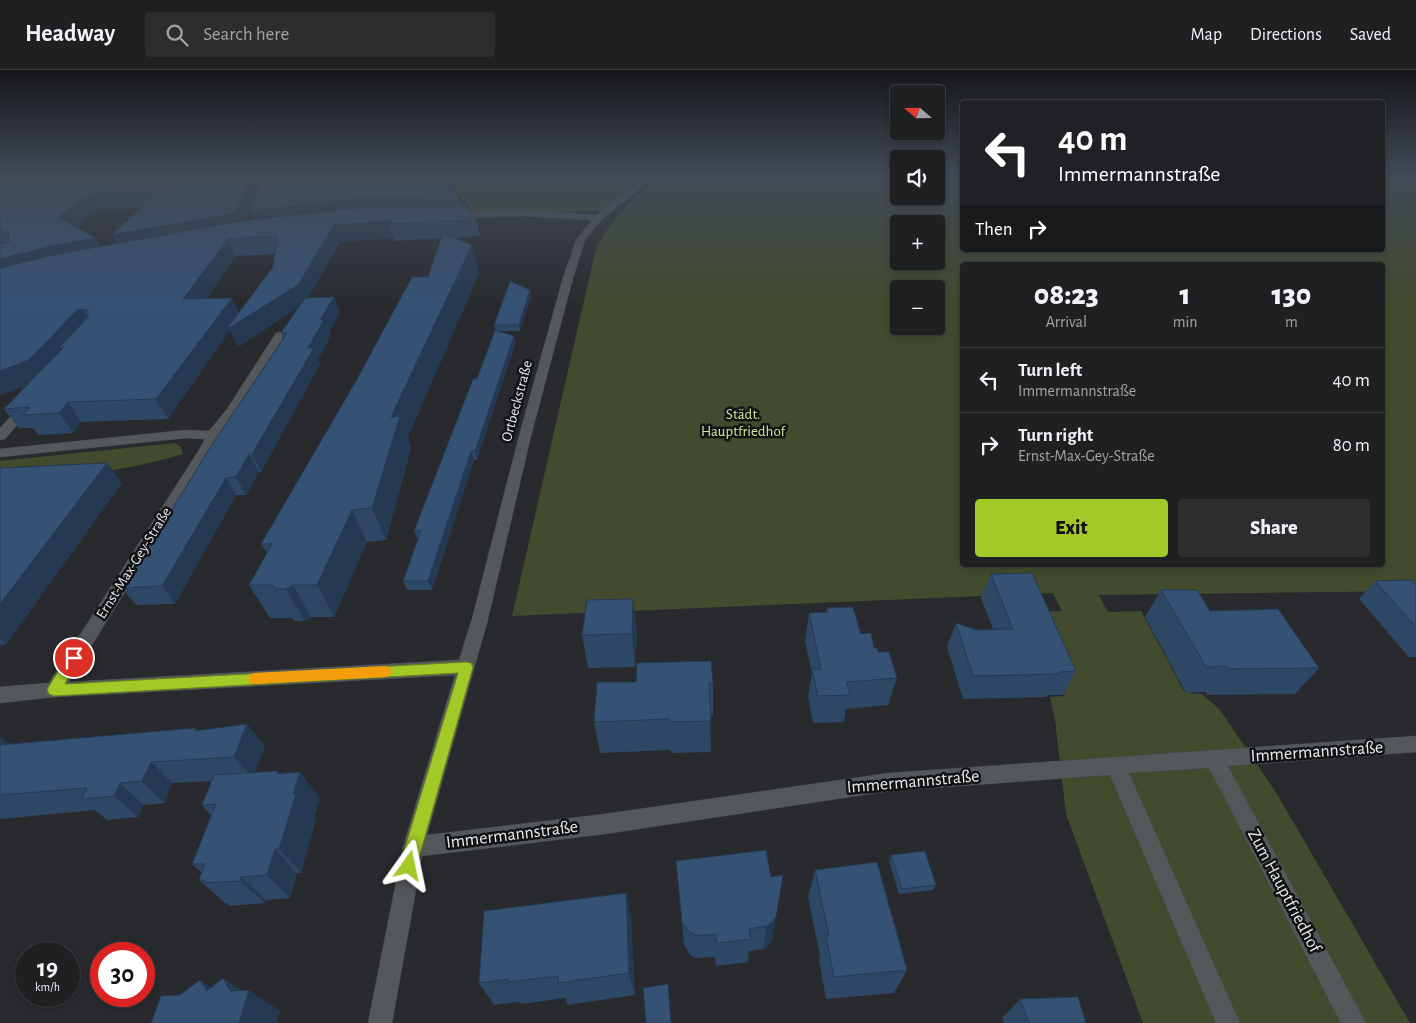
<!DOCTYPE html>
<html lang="en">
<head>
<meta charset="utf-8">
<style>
  body { margin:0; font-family:"Alegreya Sans",sans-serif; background:#2b2d2f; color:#f1f3f6; height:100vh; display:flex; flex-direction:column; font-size:19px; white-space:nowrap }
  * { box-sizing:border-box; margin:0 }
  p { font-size:16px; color:#a1a3a5 }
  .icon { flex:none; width:28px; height:28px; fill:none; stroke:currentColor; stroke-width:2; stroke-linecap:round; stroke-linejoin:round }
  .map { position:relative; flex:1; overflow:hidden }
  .panel { position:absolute; left:960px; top:192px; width:425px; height:305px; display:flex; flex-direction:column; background:#1e2022; border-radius:5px; box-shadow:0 2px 8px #0003,0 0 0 1px #3c3e40 }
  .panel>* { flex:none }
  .top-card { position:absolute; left:960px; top:30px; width:425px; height:152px; border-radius:5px; box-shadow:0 2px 8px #0003,0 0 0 1px #3c3e40; background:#202124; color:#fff; overflow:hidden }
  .needle { width:32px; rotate:290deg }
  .controls { position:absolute; left:890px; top:15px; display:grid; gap:10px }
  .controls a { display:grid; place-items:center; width:55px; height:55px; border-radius:5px; background:#1e2022; box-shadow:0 2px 8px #0003,0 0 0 1px #3c3e40; font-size:25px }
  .speed { position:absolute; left:15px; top:872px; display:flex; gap:10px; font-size:25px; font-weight:700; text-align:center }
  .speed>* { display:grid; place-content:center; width:65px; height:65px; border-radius:50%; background:#1e2022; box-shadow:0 2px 8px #0003,0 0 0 1px #3c3e40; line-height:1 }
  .speed small { font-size:12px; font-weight:400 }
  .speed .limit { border:8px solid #d22; background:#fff; color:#111 }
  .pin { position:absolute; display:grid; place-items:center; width:42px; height:42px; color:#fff; margin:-21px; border:2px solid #fff; border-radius:50%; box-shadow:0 1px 5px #0007 }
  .me { position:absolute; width:55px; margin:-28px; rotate:12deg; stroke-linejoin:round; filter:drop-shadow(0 0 4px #0008) }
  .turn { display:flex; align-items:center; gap:18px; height:105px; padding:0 15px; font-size:22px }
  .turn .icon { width:65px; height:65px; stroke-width:2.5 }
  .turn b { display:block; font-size:35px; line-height:42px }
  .then { display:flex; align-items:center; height:48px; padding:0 15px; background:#0003; gap:10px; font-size:19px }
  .eta { display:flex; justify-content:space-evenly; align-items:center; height:85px; text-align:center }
  .eta b { font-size:30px; font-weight:800; line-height:35px }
  .primary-button { display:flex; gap:10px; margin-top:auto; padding:10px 15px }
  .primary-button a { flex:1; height:58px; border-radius:5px; background:#a2c928; color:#111; font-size:20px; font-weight:800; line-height:58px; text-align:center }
  .primary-button a+a { background:#2b2d2f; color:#f1f3f6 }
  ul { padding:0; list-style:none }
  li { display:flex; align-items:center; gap:15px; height:65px; padding:0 15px; border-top:1px solid #3c3e40 }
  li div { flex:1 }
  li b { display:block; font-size:19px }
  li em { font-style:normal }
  header { display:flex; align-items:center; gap:30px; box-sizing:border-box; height:70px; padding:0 25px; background:#1e2022; border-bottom:1px solid #3c3e40 }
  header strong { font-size:24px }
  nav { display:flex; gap:28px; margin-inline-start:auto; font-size:18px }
  .search { width:350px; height:45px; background:#2b2d2f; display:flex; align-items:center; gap:12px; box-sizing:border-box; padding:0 18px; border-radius:5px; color:#a1a3a5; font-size:19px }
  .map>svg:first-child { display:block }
  .green { fill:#424b2e; fill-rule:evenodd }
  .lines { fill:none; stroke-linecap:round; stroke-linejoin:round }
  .minor-casing { stroke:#444649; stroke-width:1 }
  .minor { fill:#55585b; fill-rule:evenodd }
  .wall { fill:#2e4765; fill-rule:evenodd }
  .shaded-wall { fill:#253952 }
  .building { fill:#355275; stroke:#253952 }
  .route { fill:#a2c928; stroke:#69831a }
  .slow { fill:#f59e0b }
  .labels { text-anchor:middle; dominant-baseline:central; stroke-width:5; stroke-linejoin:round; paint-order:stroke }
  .street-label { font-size:15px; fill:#e8eaec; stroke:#111214 }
  .park-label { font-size:15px; fill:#d0e89e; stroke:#111214 }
  .near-street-label { font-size:18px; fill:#e8eaec; stroke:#111214 }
</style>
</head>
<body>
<header>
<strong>Headway</strong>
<div class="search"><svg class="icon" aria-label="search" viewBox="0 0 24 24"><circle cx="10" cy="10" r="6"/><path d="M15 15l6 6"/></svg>Search here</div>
<nav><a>Map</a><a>Directions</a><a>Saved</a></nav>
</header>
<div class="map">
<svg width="1416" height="953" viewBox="0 0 1416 953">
  <rect width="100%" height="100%" fill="#282a2d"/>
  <g class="green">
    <polygon points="445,105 648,105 602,141 474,144"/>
    <path d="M660,105H899V126H936V105H962V180H1382L1383,105H1416V521L1099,525L1108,542L1141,541L1185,623L1202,624L1220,640L1277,724L1410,953H1143L1066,744L1055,650L1050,627L1065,626L1030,542L1062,541L1053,523L512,546L596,178C611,149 635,126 660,105ZM899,154H936V191H899ZM962,195H1382V495H962ZM899,219H936V256H899Z"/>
    <path d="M175,373L181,377L183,384C123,402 62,408 0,414V391Z"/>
  </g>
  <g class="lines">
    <g class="minor-casing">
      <g id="minor">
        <polygon points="648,105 657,105 601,150 585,170 573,208 531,366 488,549 427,765 605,744 889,703 1416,666 1416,682 1228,696 1366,953 1341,953 1209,698 1129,703 1240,953 1216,953 1110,705 889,721 605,764 422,786 392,953 368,953 403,777 455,605 54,627 0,633 0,617 49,613 199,380 205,369 186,368 0,387 0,379 186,360 209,361 227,339 276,263 280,262 285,265 238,341 219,366 213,380 69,612 459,590 472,549 519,366 563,208 576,170 592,150 523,146 453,148 449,145 453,142 523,140 596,145"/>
        <polygon points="26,333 32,337 30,340 5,369 0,370 0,358 22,334"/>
      </g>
    </g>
    <use href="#minor" class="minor"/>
  </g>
  <g class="wall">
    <path d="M0,105H441L457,125L459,134L477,150L480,166L454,168L472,175L479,203L408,367L411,378L386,470L367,472L334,547H311L305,551H295L292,548H270L249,515L267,483L261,474L428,207L441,168L394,171L393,168L340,172L308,228L334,227L340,243L329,262L331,266L318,289L320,294L261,402H259L246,425H236L175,534L136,535L122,518L283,269L281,263L299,237L238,277L230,260L168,349L81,352L73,363L38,365L33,358H19L4,339L27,315L0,325ZM254,110H261L250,141L253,150L246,151L257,118ZM142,138L116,174L100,177L96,168L76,157L100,139ZM275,184L273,197L239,243L232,228L206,229L235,186Z"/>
    <polygon points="530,220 531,226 520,261 499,261 514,266 515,274 477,390 474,390 432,520 407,520 403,511 418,470 414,461 477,309 495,260 494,255"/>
    <polygon points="107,393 122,413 6,574 0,575 0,398"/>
    <polygon points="991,504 1076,601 1063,625 1048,625 1046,627 963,629 947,577 956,553 977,560 993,559 981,528"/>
    <polygon points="1375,511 1416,514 1416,587 1409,587 1359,529"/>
    <polygon points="1161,520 1210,541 1319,598 1295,624 1207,625 1206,622 1186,623 1145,547"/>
    <polygon points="827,538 861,564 878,582 897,608 888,635 846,639 844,652 813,653 808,627 812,603 805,571 809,543 826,542"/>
    <polygon points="637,562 635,597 588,598 582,565"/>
    <polygon points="597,612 713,613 713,645 710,645 711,682 671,683 671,680 600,683 594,652"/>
    <polygon points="195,658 197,660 265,676 255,702 280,703 300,702 320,728 314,747 316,749 301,803 297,803 290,828 266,830 265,833 230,836 227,833 225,833 199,810 202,803 192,794 211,745 202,735 212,711 172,713 164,733 144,735 138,747 107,750 95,740 0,749 0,668 1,668 9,674"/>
    <polygon points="766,780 772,870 768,876 763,879 749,881 748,892 716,896 715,887 697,888 691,886 684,875 676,791"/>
    <polygon points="891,785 936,815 933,820 899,824 889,791"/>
    <polygon points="815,800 907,900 894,923 826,929 819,890 820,886 808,827"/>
    <polygon points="626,823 631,849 635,925 568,935 565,928 521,934 519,932 494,935 479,913"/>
    <polygon points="1020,929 1086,953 1004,953 1002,948"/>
  </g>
  <g class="shaded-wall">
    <polygon points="250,105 252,105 257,118 243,159 121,182 111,165"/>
    <polygon points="92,123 100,139 67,163 58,147"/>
    <polygon points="357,129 362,145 257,158 250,141"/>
    <polygon points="390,151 389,154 393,168 340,172 305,233 238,277 228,257 230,260 168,349 156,329 232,228 240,246 334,155"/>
    <polygon points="96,168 105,185 0,209 0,189 52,176"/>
    <polygon points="228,169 235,186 193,247 183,229"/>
    <polygon points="472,175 479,203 408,367 411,378 386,470 372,438 391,347"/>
    <polygon points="530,220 531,226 520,261 519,255"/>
    <polygon points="334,227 340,243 329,262 331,266 318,289 320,294 261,402 252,384 308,278 320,250"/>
    <polygon points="83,239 94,257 43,309 0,325 0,301 77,240"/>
    <polygon points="514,266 515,274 477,390 475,381"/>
    <polygon points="68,332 81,352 73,363 59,343"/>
    <polygon points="471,381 474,390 432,520 428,511"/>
    <polygon points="249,384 259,402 246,425 236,407"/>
    <polygon points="107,393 122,413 6,574 0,569 0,534"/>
    <polygon points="226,408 236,425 175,534 162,516"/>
    <polygon points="352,440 367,472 334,547 317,515"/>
    <polygon points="293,515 311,547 305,551 286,519"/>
    <polygon points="633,529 637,562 635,597 632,564"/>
    <polygon points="247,654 265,676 253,708 234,687"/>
    <polygon points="1,668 28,690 0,681 0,670"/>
    <polygon points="151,692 172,713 164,733 142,711"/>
    <polygon points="278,701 294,721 300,702 320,728 314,747 316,749 301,803 279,779 277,704"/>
    <polygon points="120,713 144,735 138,747 114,726"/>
    <polygon points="275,779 297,803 290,828 267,805"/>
    <polygon points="241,807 266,830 265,833 240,811"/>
    <polygon points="626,823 631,849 635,925 629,903"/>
    <polygon points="776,847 772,870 768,876 763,879 767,856"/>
    <polygon points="223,908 248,925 249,920 280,941 277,953 239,953 230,921"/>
    <polygon points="200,910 234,932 207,921"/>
  </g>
  <g class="building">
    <polygon points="84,105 250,105 236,143 111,165 161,121 92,123 58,147 96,168 52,176 0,189 0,174 9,172 8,162 0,162 0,106"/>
    <polygon points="262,105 441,105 457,125 357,129 250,141"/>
    <polygon points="464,134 477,150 389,154 390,151 334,155 298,215 229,258 228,257 273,197 277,166 228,169 183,229 232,228 156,329 68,332 59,343 23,345 30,337 4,339 64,277 58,279 88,247 88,241 83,239 77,240 29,290 0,301 0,198 53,185 241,151 357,138"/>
    <polygon points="443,163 472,175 391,347 400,346 372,438 352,440 317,515 293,515 286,519 276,519 273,515 249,515 272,474 261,474 356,311 412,207 428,207"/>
    <polygon points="510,211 530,220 519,255 494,255"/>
    <polygon points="334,227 320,250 324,250 308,278 314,278 252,384 249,384 236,407 226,408 162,516 122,518 191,409 207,382 287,263 281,263 305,228"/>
    <polygon points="495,260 514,266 475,381 471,381 428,511 403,511 421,461 414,461 473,309 477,309"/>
    <polygon points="107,393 0,534 0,398"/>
    <polygon points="1032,503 1076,601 1059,602 1059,604 973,606 956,553 977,560 1013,559 991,504"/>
    <polygon points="1412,510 1416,514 1416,557 1375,511"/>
    <polygon points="1161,520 1197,520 1210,541 1278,539 1319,598 1228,599 1227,596 1206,597"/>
    <polygon points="633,529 632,564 582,565 587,530"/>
    <polygon points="853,537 861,564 871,563 874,578 877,578 878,582 889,582 897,608 847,612 850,625 818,626 812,599 821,599 809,543 828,542 827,538"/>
    <polygon points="711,591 713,613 709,613 711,651 669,652 669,649 594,652 597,612 636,612 637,593"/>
    <polygon points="247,654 234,687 151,692 142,711 120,713 114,726 82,729 87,718 0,725 0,675 195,658 194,661"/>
    <polygon points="278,701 277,704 300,702 293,724 296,724 279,779 275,779 267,805 241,807 240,811 204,813 205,810 199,810 205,794 192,794 216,734 202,735 214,705"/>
    <polygon points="766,780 771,807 783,805 776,847 772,852 767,856 749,859 751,869 717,873 715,864 697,866 690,863 682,852 676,791"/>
    <polygon points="925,781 936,815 902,819 891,785"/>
    <polygon points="877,792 907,900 834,907 826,866 829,866 815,800"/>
    <polygon points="626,823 629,903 558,913 558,906 507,912 508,909 479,913 484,841"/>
    <polygon points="223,908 230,921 249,920 239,953 151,953 161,926 180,925 200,910 207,921"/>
    <polygon points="668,914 671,953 646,953 643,918"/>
    <polygon points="1078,927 1086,953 1029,953 1020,929"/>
  </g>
  <linearGradient id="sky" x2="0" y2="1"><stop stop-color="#161719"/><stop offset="0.44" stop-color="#424a57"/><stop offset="1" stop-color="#424a57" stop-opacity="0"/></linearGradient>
  <rect width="1416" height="238" fill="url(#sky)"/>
  <polygon class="route" points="74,583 78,584 80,588 65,614 466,592 471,593 473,597 415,802 409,805 404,802 401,796 405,777 458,603 54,626 49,624 47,620 49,616 69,584"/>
  <polygon class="slow" points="386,596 390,598 392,602 390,605 386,607 254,614 250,613 248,609 250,605 254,603"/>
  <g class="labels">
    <g class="street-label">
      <text transform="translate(517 331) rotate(-75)">Ortbeckstraße</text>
      <text transform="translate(134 493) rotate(-58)">Ernst-Max-Gey-Straße</text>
    </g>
    <g class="park-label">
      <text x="743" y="344">Städt.<tspan x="743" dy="17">Hauptfriedhof</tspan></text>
    </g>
    <g class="near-street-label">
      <text transform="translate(1317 682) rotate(-4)">Immermannstraße</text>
      <text transform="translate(913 712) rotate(-5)">Immermannstraße</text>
      <text transform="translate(512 765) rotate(-7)">Immermannstraße</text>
      <text transform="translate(1284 821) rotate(62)">Zum Hauptfriedhof</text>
    </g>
  </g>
</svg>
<div class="controls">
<a><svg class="needle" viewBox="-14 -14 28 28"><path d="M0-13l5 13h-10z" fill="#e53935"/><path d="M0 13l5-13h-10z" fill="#a1a3a5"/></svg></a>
<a><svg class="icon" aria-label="sound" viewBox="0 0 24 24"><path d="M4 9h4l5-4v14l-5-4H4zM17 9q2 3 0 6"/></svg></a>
<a>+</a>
<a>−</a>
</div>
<div class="speed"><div>19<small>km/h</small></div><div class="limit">30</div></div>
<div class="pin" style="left:74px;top:588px;background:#d93025"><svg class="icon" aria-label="arrive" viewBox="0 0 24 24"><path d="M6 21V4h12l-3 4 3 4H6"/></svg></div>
<svg class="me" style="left:409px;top:796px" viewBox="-20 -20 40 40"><path d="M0-17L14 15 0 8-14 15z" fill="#a2c928" stroke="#fff" stroke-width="4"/></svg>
<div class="top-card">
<div class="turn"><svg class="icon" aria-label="left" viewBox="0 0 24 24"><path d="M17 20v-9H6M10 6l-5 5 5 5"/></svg><div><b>40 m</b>Immermannstraße</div></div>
<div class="then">Then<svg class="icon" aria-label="right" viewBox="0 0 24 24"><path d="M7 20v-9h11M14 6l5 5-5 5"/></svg></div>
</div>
<section class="panel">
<div class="eta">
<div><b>08:23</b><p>Arrival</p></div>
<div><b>1</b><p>min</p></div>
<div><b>130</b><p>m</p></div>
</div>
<ul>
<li><svg class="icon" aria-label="left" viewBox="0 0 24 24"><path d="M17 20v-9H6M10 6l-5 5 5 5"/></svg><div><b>Turn left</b><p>Immermannstraße</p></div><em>40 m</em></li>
<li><svg class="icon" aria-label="right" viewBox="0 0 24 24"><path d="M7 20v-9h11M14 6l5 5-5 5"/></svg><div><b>Turn right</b><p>Ernst-Max-Gey-Straße</p></div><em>80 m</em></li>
</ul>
<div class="primary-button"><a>Exit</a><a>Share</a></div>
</section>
</div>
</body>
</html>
